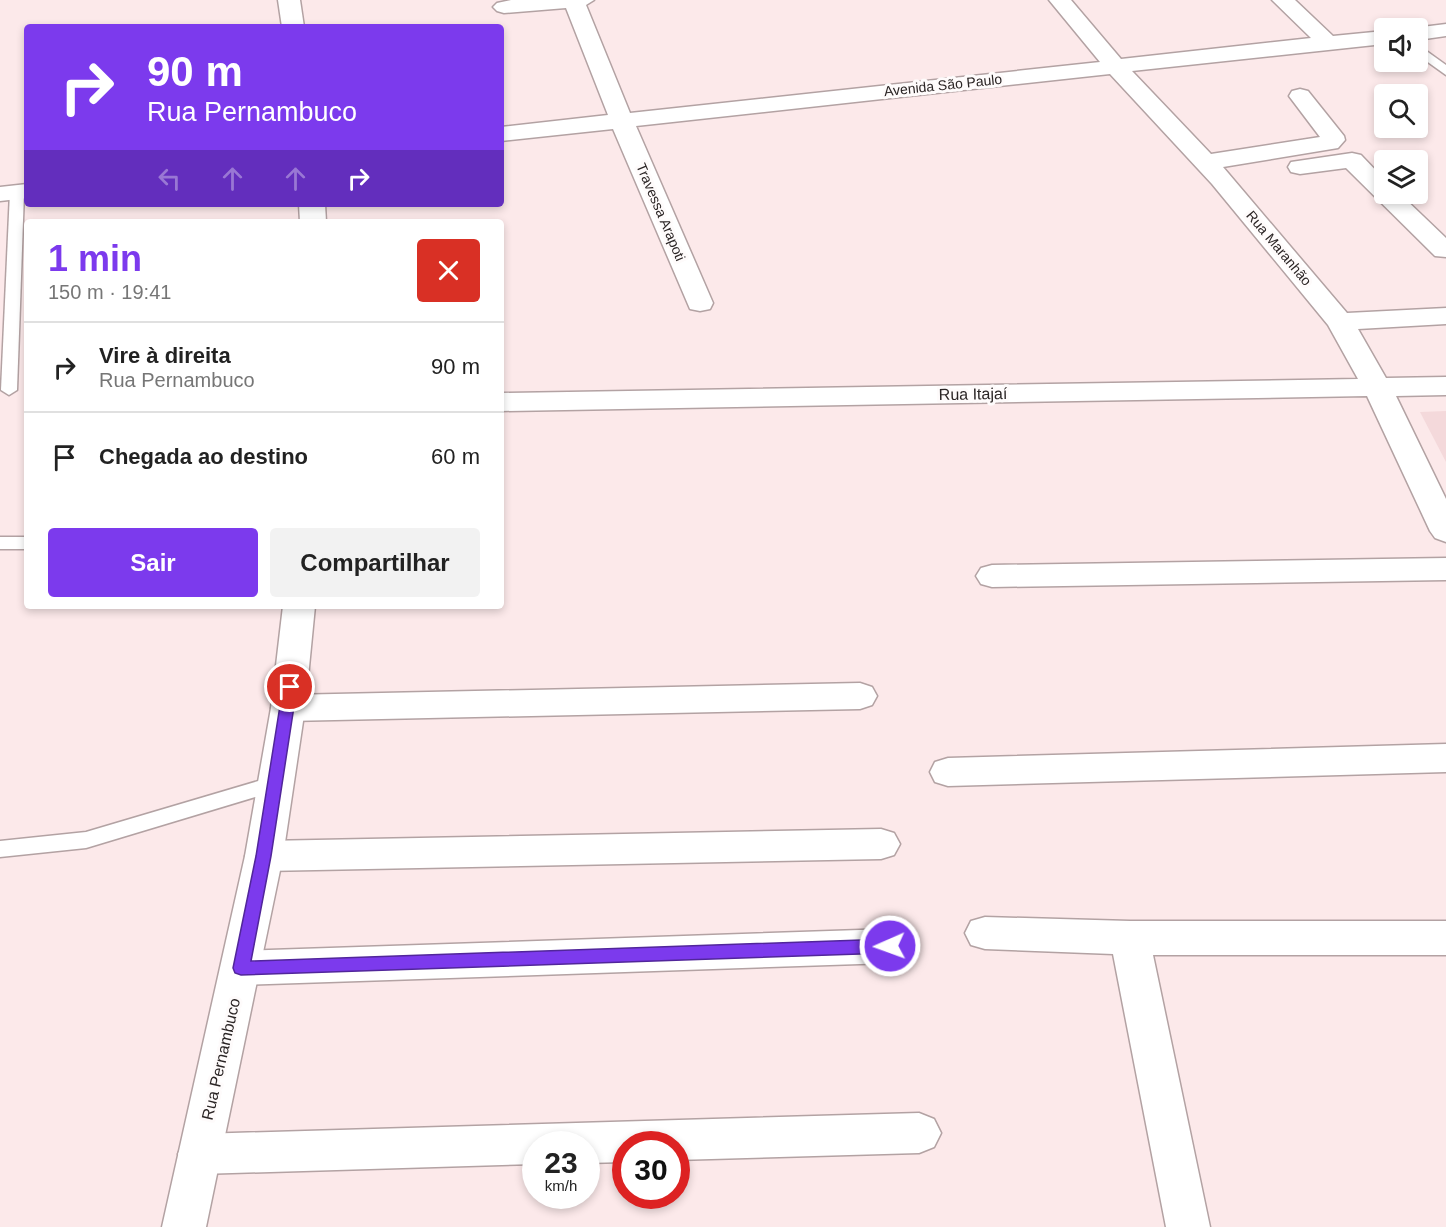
<!DOCTYPE html>
<html lang="pt">
<head>
<meta charset="utf-8">
<style>
  body { margin:0; font-family:Helvetica,sans-serif; background:#f2f2f2; color:#222; height:100vh; display:flex; flex-direction:column; font-size:22px; white-space:nowrap }
  * { box-sizing:border-box; margin:0 }
  p { font-size:20px; color:#767676 }
  .icon { flex:none; width:33px; height:33px; fill:none; stroke:currentColor; stroke-width:2; stroke-linecap:round; stroke-linejoin:round }
  .map { position:relative; flex:1; overflow:hidden }
  .panel { position:absolute; left:24px; top:219px; width:480px; height:390px; display:flex; flex-direction:column; background:#fff; border-radius:6px; box-shadow:0 3px 9px #0003 }
  .panel>* { flex:none }
  .banner { position:absolute; left:24px; top:24px; width:480px; height:183px; border-radius:6px; box-shadow:0 3px 9px #0003; background:#7c3aed; color:#fff; overflow:hidden }
  .tools { position:absolute; left:1374px; top:18px; display:grid; gap:12px }
  .tools a { display:grid; place-items:center; width:54px; height:54px; border-radius:6px; background:#fff; box-shadow:0 3px 9px #0003; font-size:30px }
  .speed { position:absolute; left:522px; top:1131px; display:flex; gap:12px; font-size:30px; font-weight:700; text-align:center }
  .speed>* { display:grid; place-content:center; width:78px; height:78px; border-radius:50%; background:#fff; box-shadow:0 3px 9px #0003; line-height:1 }
  .speed small { font-size:15px; font-weight:400 }
  .speed .limit { border:9px solid #d22; background:#fff; color:#111 }
  .pin { position:absolute; display:grid; place-items:center; width:51px; height:51px; color:#fff; margin:-26px; border:3px solid #fff; border-radius:50%; box-shadow:0 2px 6px #0007 }
  .me { position:absolute; width:66px; margin:-33px; rotate:268deg; stroke-linejoin:round; filter:drop-shadow(0 0 4px #0008) }
  .turn { display:flex; align-items:center; gap:21px; height:126px; padding:0 24px; font-size:27px }
  .turn .icon { width:78px; height:78px; stroke-width:2.5 }
  .turn b { display:block; font-size:42px; line-height:51px }
  .lanes { display:flex; align-items:center; height:57px; padding:0 24px; background:#0003; justify-content:center; gap:30px; direction:ltr }
  .lanes .off { opacity:.35 }
  .round { display:grid; place-items:center; flex:none; width:63px; height:63px; border-radius:6px; background:#f2f2f2 }
  .head { display:flex; align-items:center; justify-content:space-between; height:102px; padding:0 24px }
  h1 { font-size:36px; font-weight:700; line-height:45px; color:#7c3aed }
  .primary-button { display:flex; gap:12px; margin-top:auto; padding:12px 24px }
  .primary-button a { flex:1; height:69px; border-radius:6px; background:#7c3aed; color:#fff; font-size:24px; font-weight:700; line-height:69px; text-align:center }
  .primary-button a+a { background:#f2f2f2; color:#222 }
  ul { padding:0; list-style:none }
  li { display:flex; align-items:center; gap:18px; height:90px; padding:0 24px; border-top:2px solid #e0e0e0 }
  li div { flex:1 }
  li b { display:block; font-size:22px }
  li em { font-style:normal }
  .map>svg:first-child { display:block }
  .built { fill:#f4d9db }
  .lines { fill:none; stroke-linecap:round; stroke-linejoin:round }
  .service-casing { stroke:#b3a2a3; stroke-width:3 }
  .minor-casing { stroke:#b3a2a3; stroke-width:3 }
  .tertiary-casing { stroke:#b3a2a3; stroke-width:3 }
  .service { fill:#fff; fill-rule:evenodd }
  .minor { fill:#fff; fill-rule:evenodd }
  .tertiary { fill:#fff; fill-rule:evenodd }
  .route { fill:#7c3aed; stroke:#51269a; stroke-width:1.5 }
  .labels { text-anchor:middle; dominant-baseline:central; stroke-width:6; stroke-linejoin:round; paint-order:stroke }
  .far-street-label { font-size:14px; fill:#2b2525; stroke:#fefbfb }
  .street-label { font-size:16px; fill:#2b2525; stroke:#fefbfb }
</style>
</head>
<body>
<div class="map">
<svg width="1446" height="1227" viewBox="0 0 1446 1227">
  <rect width="100%" height="100%" fill="#fce9ea"/>
  <polygon class="built" points="1446,411 1446,462 1420,412"/>
  <g class="lines">
    <g class="service-casing">
      <g id="service">
        <polygon points="1418,45 1446,65 1446,75 1418,55"/>
        <polygon points="17,188 24,192 17,390 9,395 1,390 10,192"/>
        <rect x="0" y="537" width="27" height="12"/>
        <polygon points="275,776 282,779 285,784 282,789 86,848 0,857 0,841 86,832"/>
      </g>
    </g>
    <g class="minor-casing">
      <g id="minor">
        <polygon points="511,0 594,0 586,5 630,113 1100,62 1049,0 1071,0 1121,59 1311,38 1272,0 1295,0 1333,36 1384,31 1384,44 1132,71 1211,154 1320,137 1289,96 1292,91 1300,89 1308,91 1344,136 1345,140 1338,148 1223,167 1347,313 1446,308 1446,324 1358,329 1386,378 1446,377 1446,395 1396,396 1446,499 1446,542 1435,538 1430,531 1367,396 501,411 501,393 1358,379 1328,325 1212,184 1110,74 636,126 713,303 710,309 700,311 690,309 613,129 501,141 501,127 608,115 566,8 504,13 497,11 493,7 497,3"/>
        <polygon points="1446,24 1446,36 1418,40 1418,28 1414,28"/>
        <polygon points="1352,153 1361,155 1384,179 1384,194 1400,194 1446,238 1446,257 1435,256 1346,168 1300,174 1291,172 1288,167 1291,162"/>
        <polygon points="27,184 27,198 0,201 0,187"/>
        <polygon points="1446,558 1446,580 992,587 981,584 976,576 981,568 992,565"/>
        <polygon points="860,683 872,687 877,696 872,705 860,709 288,721 276,717 271,708 276,699 288,695"/>
        <polygon points="1446,744 1446,772 948,786 935,782 930,772 935,762 948,758"/>
        <polygon points="881,829 894,833 900,844 894,855 881,859 264,871 251,867 245,856 251,845 264,841"/>
        <polygon points="985,917 1130,921 1446,921 1446,955 1153,955 1210,1227 1166,1227 1113,954 985,949 971,945 965,933 971,921"/>
        <polygon points="890,929 904,934 910,946 904,958 890,963 241,985 227,980 221,968 227,956 241,951"/>
        <polygon points="919,1113 934,1119 941,1133 934,1147 919,1153 676,1160 676,1144 626,1144 626,1162 586,1163 586,1144 536,1144 536,1164 200,1174 185,1168 178,1154 185,1140 200,1134"/>
      </g>
    </g>
    <g class="tertiary-casing">
      <g id="tertiary">
        <polygon points="278,0 300,0 304,27 282,27"/>
        <polygon points="299,204 325,204 326,222 300,222"/>
        <polygon points="283,606 315,606 305,708 283,856 206,1227 162,1227 245,856 271,708"/>
      </g>
    </g>
    <use href="#service" class="service"/>
    <use href="#minor" class="minor"/>
    <use href="#tertiary" class="tertiary"/>
  </g>
  <polygon class="route" points="290,682 297,687 271,856 251,961 890,939 896,941 898,946 896,951 890,953 241,975 235,973 233,968 256,856 283,687"/>
  <g class="labels">
    <g class="far-street-label">
      <text transform="translate(943 85) rotate(-6)">Avenida São Paulo</text>
      <text transform="translate(661 212) rotate(67)">Travessa Arapoti</text>
      <text transform="translate(1279 248) rotate(50)">Rua Maranhão</text>
    </g>
    <g class="street-label">
      <text transform="translate(973 394) rotate(-1)">Rua Itajaí</text>
      <text transform="translate(221 1059) rotate(-77)">Rua Pernambuco</text>
    </g>
  </g>
</svg>
<div class="tools">
<a><svg class="icon" aria-label="sound" viewBox="0 0 24 24"><path d="M4 9h4l5-4v14l-5-4H4zM17 9q2 3 0 6"/></svg></a>
<a><svg class="icon" aria-label="search" viewBox="0 0 24 24"><circle cx="10" cy="10" r="6"/><path d="M15 15l6 6"/></svg></a>
<a><svg class="icon" aria-label="layers" viewBox="0 0 24 24"><path d="M12 4l9 5-9 5-9-5zM3 14l9 5 9-5"/></svg></a>
</div>
<div class="speed"><div>23<small>km/h</small></div><div class="limit">30</div></div>
<div class="pin" style="left:290px;top:687px;background:#d93025"><svg class="icon" aria-label="arrive" viewBox="0 0 24 24"><path d="M6 21V4h12l-3 4 3 4H6"/></svg></div>
<svg class="me" style="left:890px;top:946px" viewBox="-20 -20 40 40"><circle r="17" fill="#7c3aed" stroke="#fff" stroke-width="3"/><path d="M0-11L8 9 0 5-8 9z" fill="#fff"/></svg>
<div class="banner">
<div class="turn"><svg class="icon" aria-label="right" viewBox="0 0 24 24"><path d="M7 20v-9h11M14 6l5 5-5 5"/></svg><div><b>90 m</b>Rua Pernambuco</div></div>
<div class="lanes"><svg class="icon off" aria-label="left" viewBox="0 0 24 24"><path d="M17 20v-9H6M10 6l-5 5 5 5"/></svg><svg class="icon off" aria-label="ahead" viewBox="0 0 24 24"><path d="M12 20V5M6 11l6-6 6 6"/></svg><svg class="icon off" aria-label="ahead" viewBox="0 0 24 24"><path d="M12 20V5M6 11l6-6 6 6"/></svg><svg class="icon" aria-label="right" viewBox="0 0 24 24"><path d="M7 20v-9h11M14 6l5 5-5 5"/></svg></div>
</div>
<section class="panel">
<div class="head"><div><h1>1 min</h1><p>150 m · 19:41</p></div><a class="round" style="background:#d93025;color:#fff"><svg class="icon" aria-label="close" viewBox="0 0 24 24"><path d="M6 6l12 12M18 6L6 18"/></svg></a></div>
<ul>
<li><svg class="icon" aria-label="right" viewBox="0 0 24 24"><path d="M7 20v-9h11M14 6l5 5-5 5"/></svg><div><b>Vire à direita</b><p>Rua Pernambuco</p></div><em>90 m</em></li>
<li><svg class="icon" aria-label="arrive" viewBox="0 0 24 24"><path d="M6 21V4h12l-3 4 3 4H6"/></svg><div><b>Chegada ao destino</b></div><em>60 m</em></li>
</ul>
<div class="primary-button"><a>Sair</a><a>Compartilhar</a></div>
</section>
</div>
</body>
</html>
